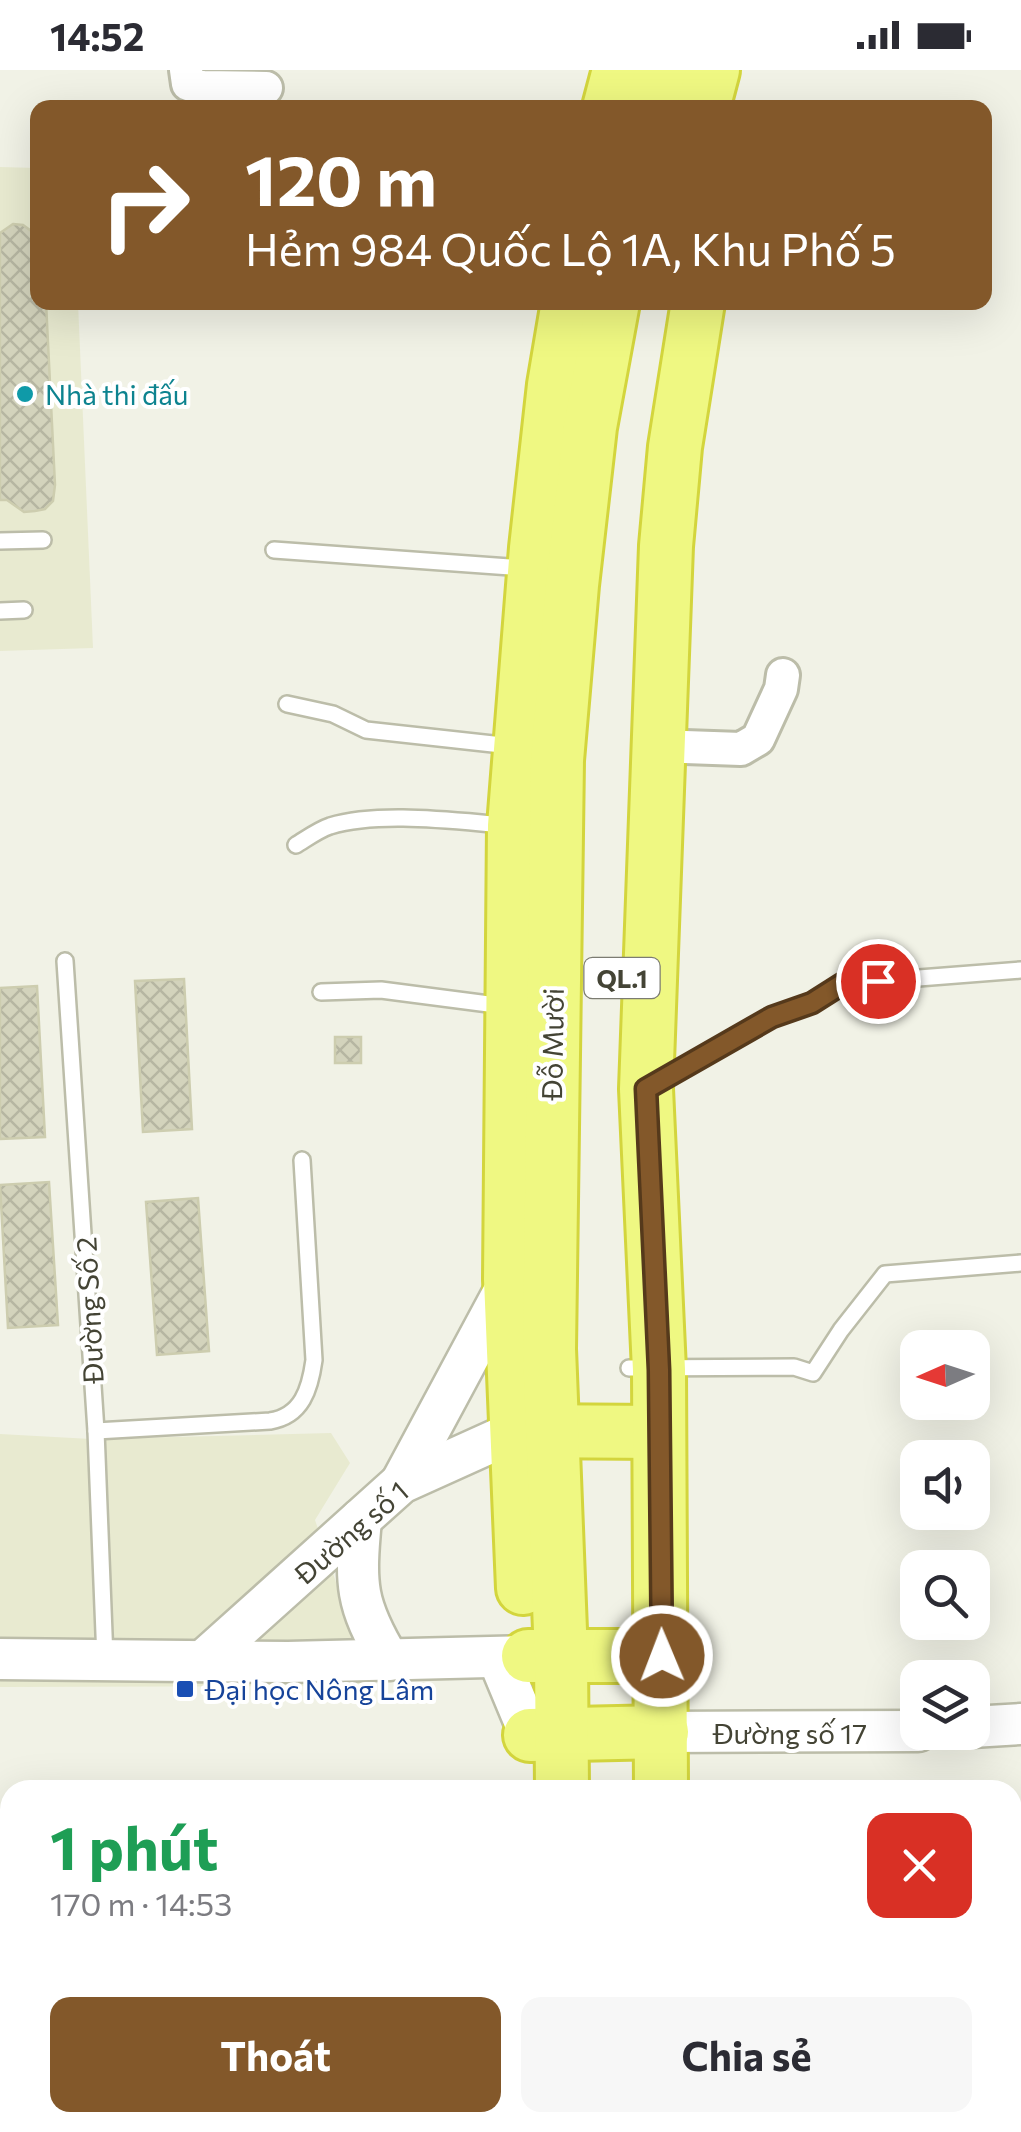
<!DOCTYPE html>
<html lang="vi">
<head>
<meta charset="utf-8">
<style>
  body { margin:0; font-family:Commissioner,sans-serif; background:#f7f7f7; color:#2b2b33; height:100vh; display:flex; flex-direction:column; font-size:38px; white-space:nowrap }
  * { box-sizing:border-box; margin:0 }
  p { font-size:32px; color:#7c7c81 }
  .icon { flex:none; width:55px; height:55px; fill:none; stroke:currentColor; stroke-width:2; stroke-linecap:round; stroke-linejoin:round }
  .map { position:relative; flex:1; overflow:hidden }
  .details { position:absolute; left:0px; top:1710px; width:1022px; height:352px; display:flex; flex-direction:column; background:#fff; border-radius:30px 30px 0 0; box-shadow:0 10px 40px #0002 }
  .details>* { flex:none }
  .banner { position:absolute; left:30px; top:30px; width:962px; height:210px; border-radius:20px; box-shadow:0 10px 40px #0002; background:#83582a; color:#fff; overflow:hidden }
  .needle { width:65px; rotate:267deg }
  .controls { position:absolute; left:900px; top:1260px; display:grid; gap:20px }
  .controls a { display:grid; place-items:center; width:90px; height:90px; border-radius:20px; background:#fff; box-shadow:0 10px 40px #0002; font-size:50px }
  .pin { position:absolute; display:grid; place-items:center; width:85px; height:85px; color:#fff; margin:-42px; border:5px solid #fff; border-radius:50%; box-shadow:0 2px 10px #0007 }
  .me { position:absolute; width:110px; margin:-55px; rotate:359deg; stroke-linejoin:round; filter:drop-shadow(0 0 8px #0008) }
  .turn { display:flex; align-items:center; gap:35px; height:210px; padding:0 50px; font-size:45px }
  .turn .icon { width:130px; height:130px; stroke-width:2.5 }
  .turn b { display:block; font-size:70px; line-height:85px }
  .round { display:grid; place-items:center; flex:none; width:105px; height:105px; border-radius:20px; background:#f7f7f7 }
  .overview { display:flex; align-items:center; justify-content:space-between; height:170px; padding:0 50px }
  h1 { font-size:60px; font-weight:700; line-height:75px; color:#1e9e55 }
  .button { display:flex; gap:20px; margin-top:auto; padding:20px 50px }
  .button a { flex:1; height:115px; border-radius:20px; background:#83582a; color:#fff; font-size:40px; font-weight:700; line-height:115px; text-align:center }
  .button a+a { background:#f7f7f7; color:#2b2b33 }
  .status { display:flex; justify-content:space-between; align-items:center; height:70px; padding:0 50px; background:#fff; direction:ltr }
  .status svg { height:28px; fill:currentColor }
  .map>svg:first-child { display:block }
  .education { fill:#e8ead0 }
  .building { fill:url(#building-cross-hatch); stroke:#cdcdaf; stroke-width:2.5 }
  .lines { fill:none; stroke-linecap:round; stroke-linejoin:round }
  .service-casing { stroke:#bcbda9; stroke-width:20 }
  .minor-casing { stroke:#bcbda9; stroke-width:38 }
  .tertiary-casing { stroke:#bcbda9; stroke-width:45 }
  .trunk-casing { stroke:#d3d53d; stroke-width:58 }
  .service { stroke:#fff; stroke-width:15 }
  .minor { stroke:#fff; stroke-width:32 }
  .tertiary { stroke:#fff; stroke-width:40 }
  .trunk { stroke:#eff882; stroke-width:52 }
  .route-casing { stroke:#55391b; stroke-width:25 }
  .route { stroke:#83582a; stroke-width:18 }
  .culture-dot { fill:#0f9aa8; stroke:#fff; stroke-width:4 }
  .transit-dot { fill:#1a4fb4; stroke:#fff; stroke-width:4 }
  .labels { text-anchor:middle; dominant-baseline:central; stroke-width:8; stroke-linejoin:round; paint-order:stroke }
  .shield { fill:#fff; stroke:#7c7c72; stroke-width:2.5 }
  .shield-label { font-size:25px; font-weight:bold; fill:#444435 }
  .culture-label { font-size:28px; fill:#0d838f; stroke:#fff; text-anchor:start }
  .street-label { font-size:28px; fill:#444435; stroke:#fff }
  .transit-label { font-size:28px; fill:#164399; stroke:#fff; text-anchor:start }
</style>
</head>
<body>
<div class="status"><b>14:52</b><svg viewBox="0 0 49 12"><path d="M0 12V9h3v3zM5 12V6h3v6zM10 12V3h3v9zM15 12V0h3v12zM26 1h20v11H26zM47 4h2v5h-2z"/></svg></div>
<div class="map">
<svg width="1021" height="2062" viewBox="0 0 1021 2062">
  <defs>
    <pattern id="building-cross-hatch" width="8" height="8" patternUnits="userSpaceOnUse" patternTransform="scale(2.5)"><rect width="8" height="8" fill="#d3d3bc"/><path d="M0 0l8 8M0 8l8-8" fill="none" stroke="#b6b6a2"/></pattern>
  </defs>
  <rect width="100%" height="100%" fill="#f1f2e6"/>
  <g class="education">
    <polygon points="0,97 37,98 38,232 78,233 93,578 0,581"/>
    <polygon points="331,1363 350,1393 315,1450 371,1616 0,1617 0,1364 91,1369"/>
  </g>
  <g class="building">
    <polygon points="13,154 23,155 38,166 38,232 46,232 55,415 53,431 45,439 35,441 24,442 7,430 0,430 0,163"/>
    <polygon points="184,909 192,1059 143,1062 135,911"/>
    <polygon points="37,916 45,1067 0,1069 0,918"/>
    <rect x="335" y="967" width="26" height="26"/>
    <polygon points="49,1112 58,1255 8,1258 0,1115"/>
    <polygon points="198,1128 209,1281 157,1285 146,1132"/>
    <rect x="413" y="2052" width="43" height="10"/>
  </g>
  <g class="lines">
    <g class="service-casing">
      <g id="service">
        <polyline points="0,471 43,470"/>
        <polyline points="274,480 525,498"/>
        <polyline points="0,541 24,540"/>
        <polyline points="287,634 333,644 366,660 511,676"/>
        <path d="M296,775C306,769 318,760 330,756C379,741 454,751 505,755"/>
        <polyline points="65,891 96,1361 105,1589"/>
        <polyline points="321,922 381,920 504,936"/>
        <polyline points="659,1012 772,947 812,933 842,914 1021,900"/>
        <polyline points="629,1298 794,1297 813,1303 841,1260 885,1204 1021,1193"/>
        <path d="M96,1361L270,1351C302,1346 310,1319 314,1290L302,1090"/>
        <polyline points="0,1956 10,1957"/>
        <polyline points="15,2052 15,2062"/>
        <polyline points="108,2052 108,2062"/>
        <polyline points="339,2062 339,2052"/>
      </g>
    </g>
    <g class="minor-casing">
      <g id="minor">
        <polyline points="186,0 188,14 202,17 266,18"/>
        <polyline points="657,676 741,679 758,669 781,619 783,605"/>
        <polyline points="1012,1996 1021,1988"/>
        <polyline points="882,2052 882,2062"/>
        <polyline points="945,2062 955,2052"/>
      </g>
    </g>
    <g class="tertiary-casing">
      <g id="tertiary">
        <polyline points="401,1413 510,1210"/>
        <path d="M361,1449C355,1514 355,1534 389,1590"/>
        <polyline points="498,1588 530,1665"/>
        <polyline points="0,1589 288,1592 526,1586"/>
        <polyline points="204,1590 401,1413 516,1361"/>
        <polyline points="972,1657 1021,1654"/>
        <polyline points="662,1662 918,1661"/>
      </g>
    </g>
    <g class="trunk-casing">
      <g id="trunk">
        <polyline points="609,38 619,0"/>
        <polyline points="653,38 662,0"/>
        <polyline points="703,38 713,0"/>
        <polyline points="520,1361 659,1362"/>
        <polyline points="523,1518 510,1209 514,756 536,478 554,315 568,232"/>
        <polyline points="528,1586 662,1586"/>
        <polyline points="530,1665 662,1662"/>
        <polyline points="562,1720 561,1586 549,1279 557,690 572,515 590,357 613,232"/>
        <polyline points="661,1720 659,1300 646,1019 666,476 675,377 698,232"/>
        <polyline points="573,2052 573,2062"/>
        <polyline points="663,2052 663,2062"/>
      </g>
    </g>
    <use href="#service" class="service"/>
    <use href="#minor" class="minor"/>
    <use href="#tertiary" class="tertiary"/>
    <use href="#trunk" class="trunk"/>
  </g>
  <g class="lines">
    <g class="route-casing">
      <polyline id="route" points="662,1586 659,1300 646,1019 772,947 812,933 842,914 878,911"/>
    </g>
    <use href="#route" class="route"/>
  </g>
  <circle class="culture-dot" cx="25" cy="324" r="10"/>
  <rect class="transit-dot" x="175" y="1609" width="20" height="20" rx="5"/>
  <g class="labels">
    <rect class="shield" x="584.5" y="888" width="75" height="40" rx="8"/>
    <g class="shield-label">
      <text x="622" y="908">QL.1</text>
    </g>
    <g class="culture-label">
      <text x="45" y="324">Nhà thi đấu</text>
    </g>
    <g class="street-label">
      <text transform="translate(552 974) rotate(-89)">Đỗ Mười</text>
      <text transform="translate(89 1240) rotate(-93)">Đường Số 2</text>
      <text transform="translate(351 1462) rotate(-41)">Đường số 1</text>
      <text x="790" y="1663">Đường số 17</text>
    </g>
    <g class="transit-label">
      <text x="205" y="1619">Đại học Nông Lâm</text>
    </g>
  </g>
</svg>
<div class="controls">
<a><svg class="needle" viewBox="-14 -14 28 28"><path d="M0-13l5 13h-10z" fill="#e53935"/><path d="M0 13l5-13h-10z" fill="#7c7c81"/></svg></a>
<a><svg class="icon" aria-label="sound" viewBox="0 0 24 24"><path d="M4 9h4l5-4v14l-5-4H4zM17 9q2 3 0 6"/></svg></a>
<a><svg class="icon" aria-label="search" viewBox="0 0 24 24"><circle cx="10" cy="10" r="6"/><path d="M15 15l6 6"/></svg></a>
<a><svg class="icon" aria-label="layers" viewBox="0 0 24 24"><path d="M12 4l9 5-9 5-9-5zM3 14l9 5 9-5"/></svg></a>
</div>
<div class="pin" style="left:878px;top:911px;background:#d93025"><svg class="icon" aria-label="arrive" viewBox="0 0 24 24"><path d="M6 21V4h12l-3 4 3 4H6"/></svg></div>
<svg class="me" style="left:662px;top:1586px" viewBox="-20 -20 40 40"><circle r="17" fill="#83582a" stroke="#fff" stroke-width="3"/><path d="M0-11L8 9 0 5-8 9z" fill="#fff"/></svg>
<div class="banner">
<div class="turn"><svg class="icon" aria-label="right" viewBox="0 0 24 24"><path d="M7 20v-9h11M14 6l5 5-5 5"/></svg><div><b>120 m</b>Hẻm 984 Quốc Lộ 1A, Khu Phố 5</div></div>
</div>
<section class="details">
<div class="overview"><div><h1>1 phút</h1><p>170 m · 14:53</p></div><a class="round" style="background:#d93025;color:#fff"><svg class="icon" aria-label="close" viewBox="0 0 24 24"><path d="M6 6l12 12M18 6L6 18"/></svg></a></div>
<div class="button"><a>Thoát</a><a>Chia sẻ</a></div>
</section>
</div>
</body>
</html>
